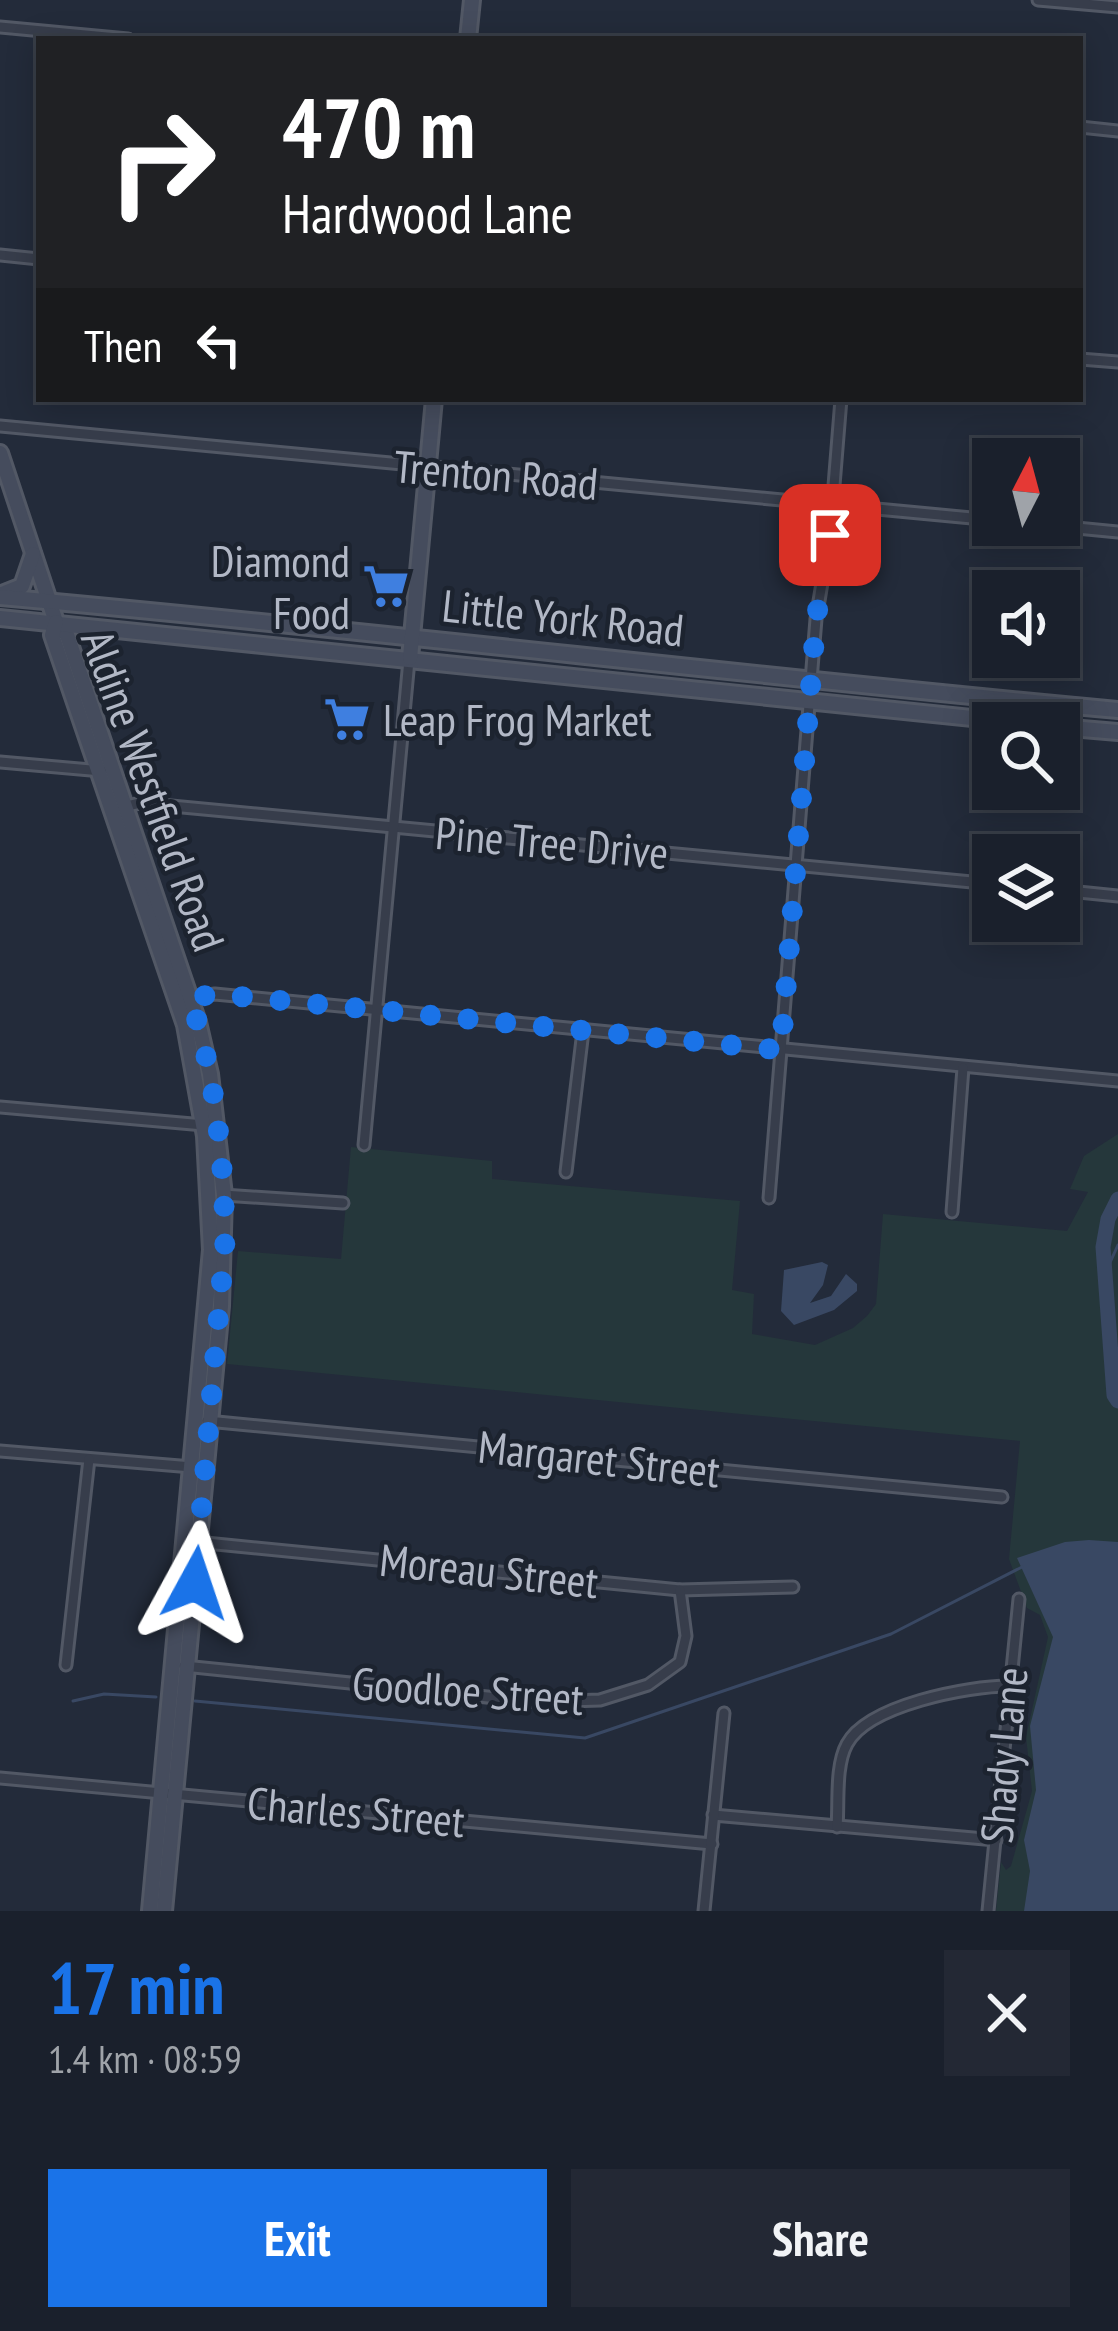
<!DOCTYPE html>
<html lang="en">
<head>
<meta charset="utf-8">
<style>
  body { margin:0; font-family:"PT Sans Narrow",sans-serif; background:#232834; color:#f1f3f6; height:100vh; display:flex; flex-direction:column; font-size:45px; white-space:nowrap }
  * { box-sizing:border-box; margin:0 }
  p { font-size:39px; color:#9fa3a9 }
  .icon { flex:none; width:66px; height:66px; fill:none; stroke:currentColor; stroke-width:2; stroke-linecap:round; stroke-linejoin:round }
  .map { position:relative; height:1911px; overflow:hidden }
  .panel { display:flex; flex-direction:column; background:#1a202c; flex:1 }
  .panel>* { flex:none }
  .hud { position:absolute; left:36px; top:36px; width:1047px; height:366px; border-radius:0px; box-shadow:0 6px 30px #0003,0 0 0 3px #383e48; background:#202124; color:#fff; overflow:hidden }
  .needle { width:78px; rotate:6deg }
  .fabs { position:absolute; left:972px; top:438px; display:grid; gap:24px }
  .fabs a { display:grid; place-items:center; width:108px; height:108px; border-radius:0px; background:#1a202c; box-shadow:0 6px 30px #0003,0 0 0 3px #383e48; font-size:60px }
  .pin { position:absolute; display:grid; place-items:center; width:102px; height:102px; color:#fff; margin:-51px; border-radius:24px; box-shadow:0 6px 18px #0006 }
  .me { position:absolute; width:132px; margin:-66px; rotate:5deg; stroke-linejoin:round; filter:drop-shadow(0 0 9px #0008) }
  .turn { display:flex; align-items:center; gap:42px; height:252px; padding:0 48px; font-size:54px }
  .turn .icon { width:156px; height:156px; stroke-width:2.5 }
  .turn b { display:block; font-size:84px; line-height:102px }
  .then { display:flex; align-items:center; height:114px; padding:0 48px; background:#0003; gap:24px; font-size:45px }
  .round { display:grid; place-items:center; flex:none; width:126px; height:126px; border-radius:0px; background:#232834 }
  .head { display:flex; align-items:center; justify-content:space-between; height:204px; padding:0 48px }
  h1 { font-size:72px; font-weight:800; line-height:90px; color:#1a73e8 }
  .button { display:flex; gap:24px; margin-top:auto; padding:24px 48px }
  .button a { flex:1; height:138px; border-radius:0px; background:#1a73e8; color:#fff; font-size:48px; font-weight:800; line-height:138px; text-align:center }
  .button a+a { background:#232834; color:#f1f3f6 }
  .map>svg:first-child { display:block }
  .green { fill:#25373b }
  .water { fill:#394863 }
  .lines { fill:none; stroke-linecap:round; stroke-linejoin:round }
  .stream { stroke:#394863; stroke-width:3 }
  .river { stroke:#394863; stroke-width:15 }
  .street-casing { stroke:#525865; stroke-width:15 }
  .secondary-casing { stroke:#525865; stroke-width:20 }
  .street { stroke:#373d4b; stroke-width:9 }
  .secondary { stroke:#454c5d; stroke-width:14 }
  .route { stroke:#1a73e8; stroke-width:21; stroke-dasharray:0 37.8 }
  .labels { text-anchor:middle; dominant-baseline:central; stroke-width:9; stroke-linejoin:round; paint-order:stroke }
  .street-label { font-size:45px; fill:#b2b8c6; stroke:#1c232f }
  .poi-label { font-size:45px; fill:#b2b8c6; stroke:#1c232f; text-anchor:end }
</style>
</head>
<body>
<div class="map">
<svg width="1118" height="1911" viewBox="0 0 1118 1911">
  <rect width="100%" height="100%" fill="#232b3a"/>
  <polygon class="green" points="1118,1134 1118,1911 996,1911 1001,1862 1006,1870 1011,1866 1032,1791 1026,1737 1048,1637 1040,1615 1027,1608 1009,1559 1020,1441 227,1364 238,1251 341,1259 351,1147 492,1161 492,1179 740,1201 732,1290 754,1294 752,1334 815,1345 853,1328 867,1316 876,1304 883,1214 1067,1231 1088,1192 1070,1189 1084,1156"/>
  <g class="water">
    <polygon points="822,1262 828,1265 823,1285 810,1303 831,1296 846,1274 857,1284 857,1291 834,1310 794,1325 781,1311 784,1270"/>
    <polygon points="1089,1540 1118,1542 1118,1911 1024,1911 1030,1871 1024,1840 1036,1790 1030,1726 1053,1637 1017,1558 1065,1542"/>
  </g>
  <g class="lines">
    <g class="stream">
      <polyline points="1107,1269 1118,1245"/>
      <polyline points="73,1701 104,1694 156,1697"/>
      <polyline points="195,1701 585,1738 891,1634 1022,1567"/>
    </g>
    <polyline class="river" points="1118,1199 1108,1219 1103,1247 1114,1395 1118,1401"/>
    <g class="street-casing">
      <g id="street">
        <polyline points="1038,0 1118,7"/>
        <polyline points="0,27 128,39"/>
        <polyline points="1080,127 1118,131"/>
        <polyline points="0,255 39,259"/>
        <polyline points="1080,359 1118,362"/>
        <polyline points="0,426 993,520"/>
        <polyline points="1046,525 1118,532"/>
        <polyline points="0,762 102,771"/>
        <polyline points="123,807 140,803 993,884"/>
        <polyline points="1059,890 1118,896"/>
        <polyline points="188,998 215,994 1118,1081"/>
        <polyline points="0,1107 204,1125"/>
        <polyline points="364,1145 409,660"/>
        <polyline points="566,1172 583,1031"/>
        <polyline points="223,1195 343,1203"/>
        <polyline points="769,1198 816,619 830,535 841,399"/>
        <polyline points="952,1212 963,1068"/>
        <polyline points="207,1421 1002,1497"/>
        <polyline points="0,1451 192,1467"/>
        <polyline points="196,1542 680,1590 793,1587"/>
        <polyline points="66,1665 89,1459"/>
        <polyline points="184,1666 536,1702 600,1700 648,1685 680,1662 686,1636 680,1590"/>
        <polyline points="0,1778 712,1844"/>
        <polyline points="713,1815 996,1840"/>
        <path d="M837,1827C839,1802 835,1766 847,1744C868,1705 968,1686 1009,1686"/>
        <polyline points="704,1911 724,1713"/>
        <polyline points="988,1911 1019,1599"/>
      </g>
    </g>
    <g class="secondary-casing">
      <g id="secondary">
        <polyline points="468,39 472,0"/>
        <polyline points="0,453 56,622 67,635 198,1022 210,1074 224,1195 221,1306 164,1911"/>
        <polyline points="2,594 22,586 33,554"/>
        <path d="M0,597C373,630 745,676 1118,710"/>
        <polyline points="0,618 1021,723"/>
        <polyline points="56,622 52,635 185,1025 205,1136 211,1250 150,1911"/>
        <polyline points="410,658 434,399"/>
        <polyline points="1059,727 1118,732"/>
      </g>
    </g>
    <use href="#street" class="street"/>
    <use href="#secondary" class="secondary"/>
  </g>
  <g class="lines">
    <path class="route" d="M195,1583L225,1242C224,1160 216,1076 190,998L215,994L781,1050L816,620L830,535"/>
  </g>
  <defs>
    <g id="supermarket-bare" transform="scale(3.6)"><path d="M-6-5.5h2.5l.6 2H6L4.5 2H-2.5L-4.4-4H-6ZM-1.5 3.2a1.3 1.3 0 1 0 .1 0ZM3 3.2a1.3 1.3 0 1 0 .1 0Z" fill="#3f7fe0" stroke="#1c232f" stroke-width="2.5" paint-order="stroke"/></g>
  </defs>
  <g fill-rule="evenodd">
    <use href="#supermarket-bare" x="386" y="586"/>
    <use href="#supermarket-bare" x="347" y="719"/>
  </g>
  <g class="labels">
    <g class="street-label">
      <text transform="translate(496 474) rotate(5)">Trenton Road</text>
      <text transform="translate(563 617) rotate(6)">Little York Road</text>
      <text transform="translate(154 790) rotate(70)">Aldine Westfield Road</text>
      <text transform="translate(552 842) rotate(5)">Pine Tree Drive</text>
      <text transform="translate(599 1458) rotate(6)">Margaret Street</text>
      <text transform="translate(489 1570) rotate(6)">Moreau Street</text>
      <text transform="translate(468 1690) rotate(4)">Goodloe Street</text>
      <text transform="translate(1003 1755) rotate(-85)">Shady Lane</text>
      <text transform="translate(356 1811) rotate(5)">Charles Street</text>
    </g>
    <g class="poi-label">
      <text x="350" y="560">Diamond<tspan x="350" dy="52">Food</tspan></text>
      <text x="383" y="719" text-anchor="start">Leap Frog Market</text>
    </g>
  </g>
</svg>
<div class="fabs">
<a><svg class="needle" viewBox="-14 -14 28 28"><path d="M0-13l5 13h-10z" fill="#e53935"/><path d="M0 13l5-13h-10z" fill="#9fa3a9"/></svg></a>
<a><svg class="icon" aria-label="sound" viewBox="0 0 24 24"><path d="M4 9h4l5-4v14l-5-4H4zM17 9q2 3 0 6"/></svg></a>
<a><svg class="icon" aria-label="search" viewBox="0 0 24 24"><circle cx="10" cy="10" r="6"/><path d="M15 15l6 6"/></svg></a>
<a><svg class="icon" aria-label="layers" viewBox="0 0 24 24"><path d="M12 4l9 5-9 5-9-5zM3 14l9 5 9-5"/></svg></a>
</div>
<div class="pin" style="left:830px;top:535px;background:#d93025"><svg class="icon" aria-label="arrive" viewBox="0 0 24 24"><path d="M6 21V4h12l-3 4 3 4H6"/></svg></div>
<svg class="me" style="left:195px;top:1583px" viewBox="-20 -20 40 40"><path d="M0-17L14 15 0 8-14 15z" fill="#1a73e8" stroke="#fff" stroke-width="4"/></svg>
<div class="hud">
<div class="turn"><svg class="icon" aria-label="right" viewBox="0 0 24 24"><path d="M7 20v-9h11M14 6l5 5-5 5"/></svg><div><b>470 m</b>Hardwood Lane</div></div>
<div class="then">Then<svg class="icon" aria-label="left" viewBox="0 0 24 24"><path d="M17 20v-9H6M10 6l-5 5 5 5"/></svg></div>
</div>
</div>
<section class="panel">
<div class="head"><div><h1>17 min</h1><p>1.4 km · 08:59</p></div><a class="round"><svg class="icon" aria-label="close" viewBox="0 0 24 24"><path d="M6 6l12 12M18 6L6 18"/></svg></a></div>
<div class="button"><a>Exit</a><a>Share</a></div>
</section>
</body>
</html>
